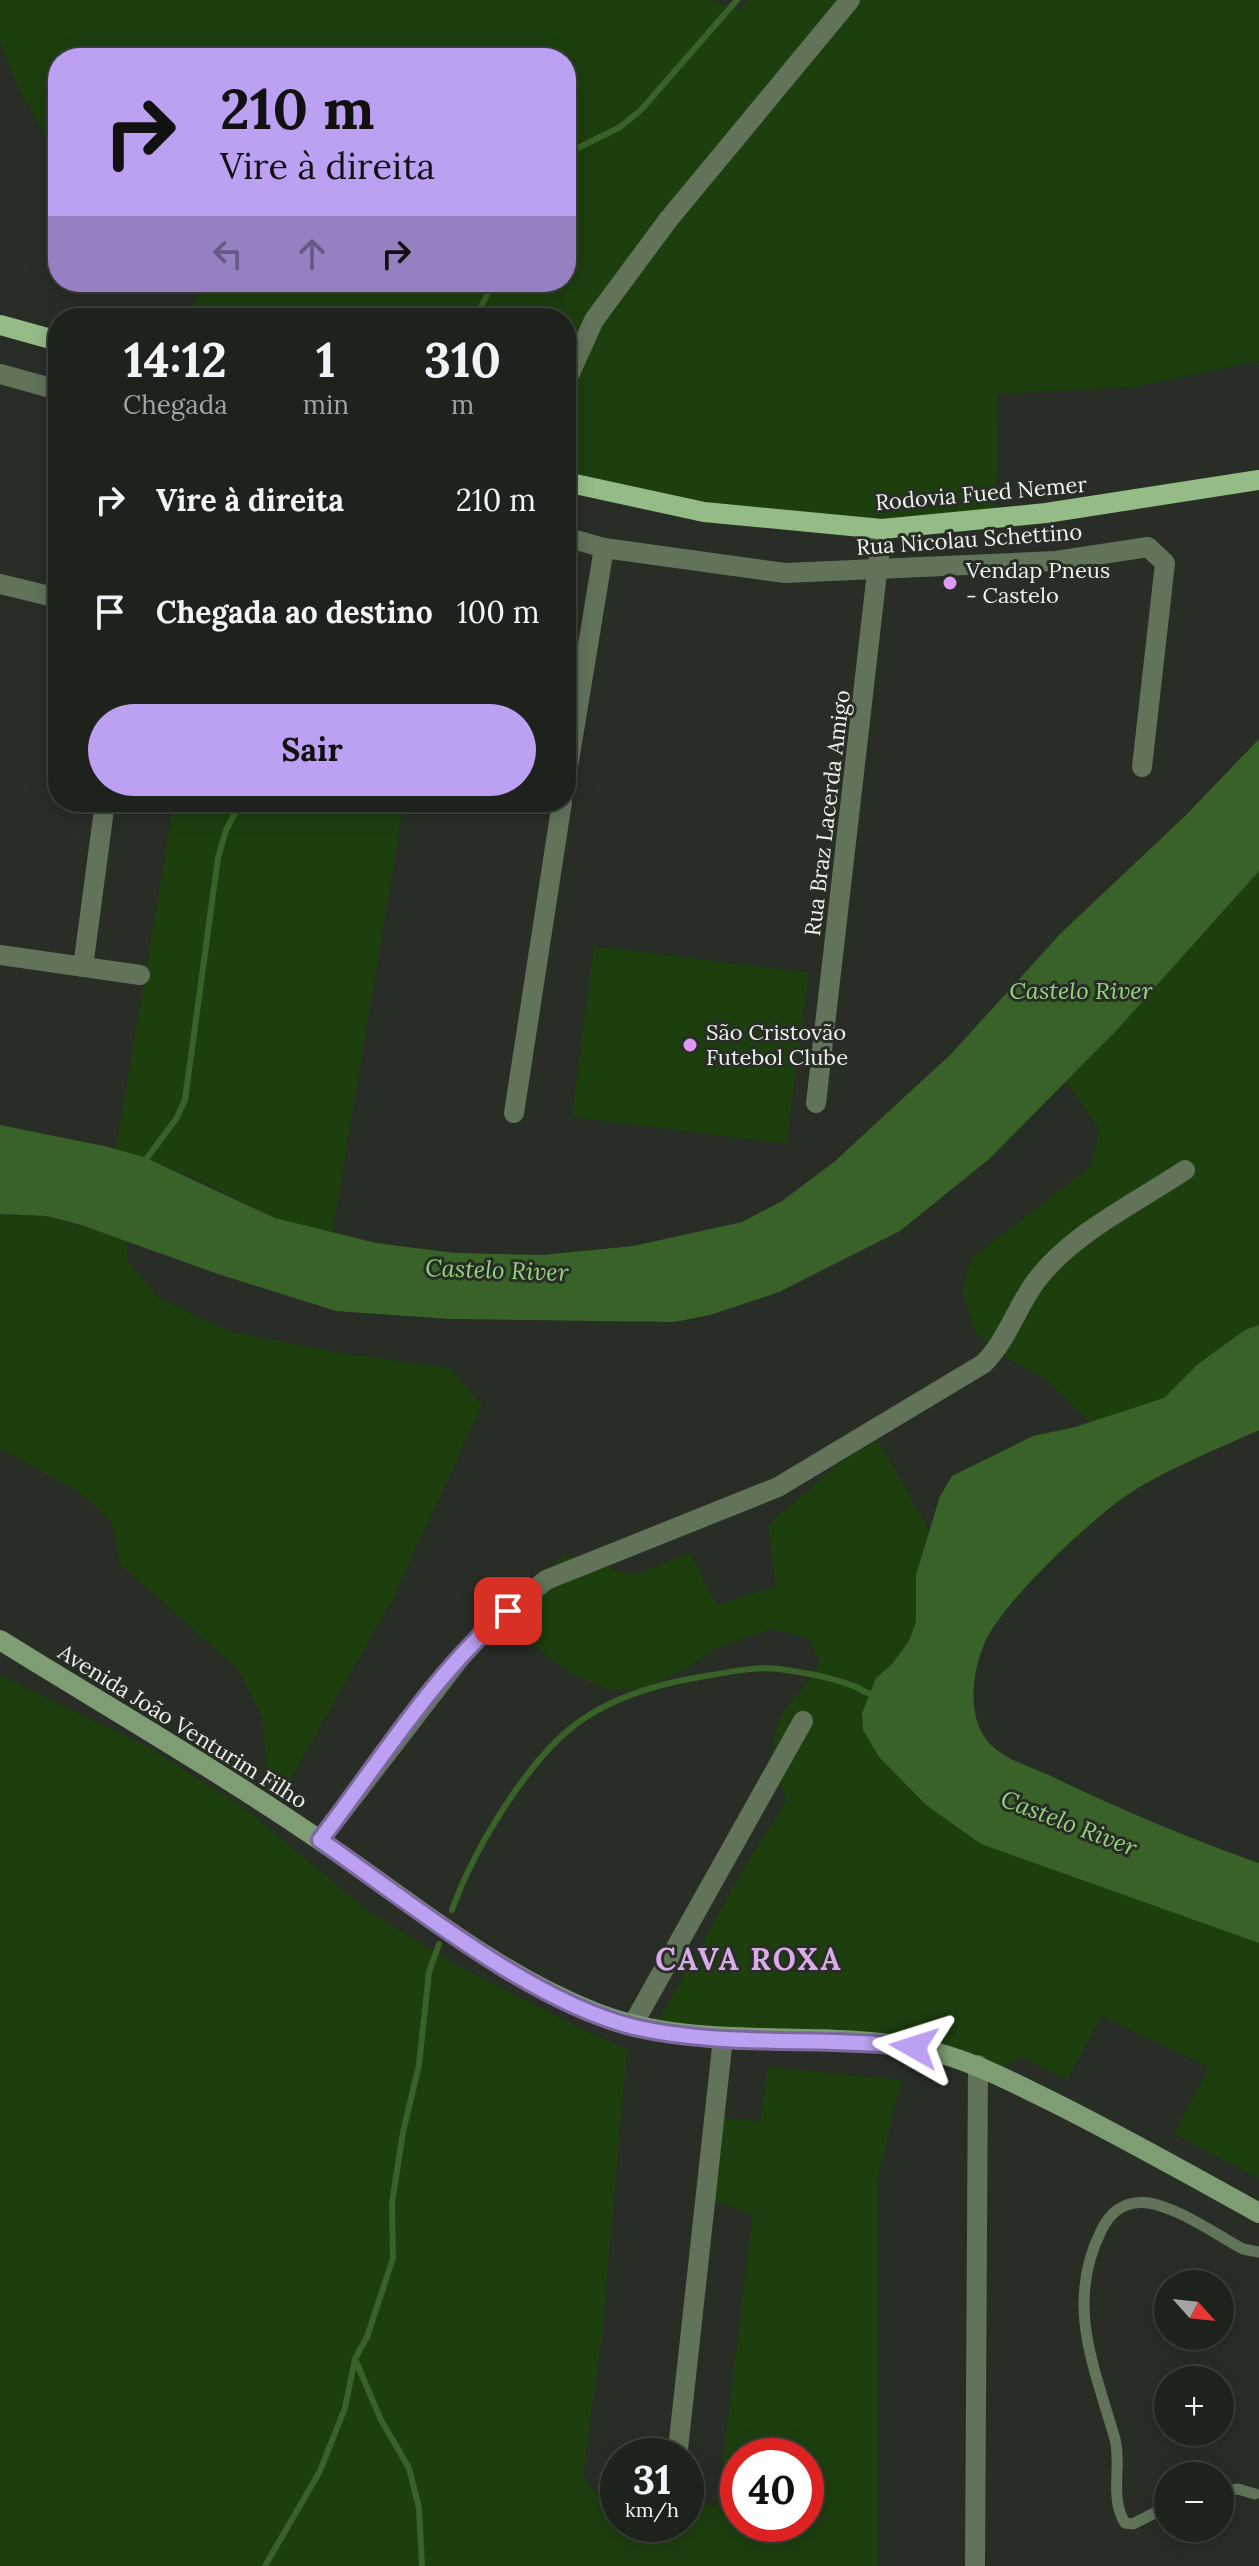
<!DOCTYPE html>
<html lang="pt">
<head>
<meta charset="utf-8">
<style>
  body { margin:0; font-family:Lora,serif; background:#262a25; color:#f1f3f6; height:100vh; display:flex; flex-direction:column; font-size:30px; white-space:nowrap }
  * { box-sizing:border-box; margin:0 }
  p { font-size:26px; color:#a1a4a3 }
  .icon { flex:none; width:44px; height:44px; fill:none; stroke:currentColor; stroke-width:2; stroke-linecap:round; stroke-linejoin:round }
  .map { position:relative; flex:1; overflow:hidden }
  .panel { position:absolute; left:48px; top:308px; width:528px; height:504px; display:flex; flex-direction:column; background:#1e221c; border-radius:32px; box-shadow:0 4px 20px #0003,0 0 0 2px #3c3f3b }
  .panel>* { flex:none }
  .hud { position:absolute; left:48px; top:48px; width:528px; height:244px; border-radius:32px; box-shadow:0 4px 20px #0003,0 0 0 2px #3c3f3b; background:#bca0f2; color:#111; overflow:hidden }
  .needle { width:52px; rotate:117deg }
  .tools { position:absolute; left:1154px; top:2270px; display:grid; gap:16px }
  .tools a { display:grid; place-items:center; width:80px; height:80px; border-radius:50%; background:#1e221c; box-shadow:0 4px 20px #0003,0 0 0 2px #3c3f3b; font-size:40px }
  .speed { position:absolute; left:600px; top:2438px; display:flex; gap:16px; font-size:40px; font-weight:700; text-align:center }
  .speed>* { display:grid; place-content:center; width:104px; height:104px; border-radius:50%; background:#1e221c; box-shadow:0 4px 20px #0003,0 0 0 2px #3c3f3b; line-height:1 }
  .speed small { font-size:20px; font-weight:400 }
  .speed .limit { border:12px solid #d22; background:#fff; color:#111 }
  .pin { position:absolute; display:grid; place-items:center; width:68px; height:68px; color:#fff; margin:-34px; border-radius:16px; box-shadow:0 4px 12px #0006 }
  .me { position:absolute; width:88px; margin:-44px; rotate:276deg; stroke-linejoin:round; filter:drop-shadow(0 0 6px #0008) }
  .turn { display:flex; align-items:center; gap:28px; height:168px; padding:0 40px; font-size:36px }
  .turn .icon { width:104px; height:104px; stroke-width:2.5 }
  .turn b { display:block; font-size:56px; line-height:68px }
  .lanes { display:flex; align-items:center; height:76px; padding:0 40px; background:#0003; justify-content:center; gap:40px; direction:ltr }
  .lanes .off { opacity:.35 }
  .eta { display:flex; justify-content:space-evenly; align-items:center; height:136px; text-align:center }
  .eta b { font-size:48px; font-weight:700; line-height:56px }
  .action { display:flex; gap:16px; margin-top:auto; padding:16px 40px }
  .action a { flex:1; height:92px; border-radius:48px; background:#bca0f2; color:#111; font-size:32px; font-weight:700; line-height:92px; text-align:center }
  ul { padding:0; list-style:none }
  li { display:flex; align-items:center; gap:24px; height:112px; padding:0 40px }
  li div { flex:1 }
  li b { display:block; font-size:30px }
  li em { font-style:normal }
  .map>svg:first-child { display:block }
  .green { fill:#1d3f0e; fill-rule:evenodd }
  .water { fill:#386227 }
  .lines { fill:none; stroke-linecap:round; stroke-linejoin:round }
  .stream { stroke:#386227; stroke-width:6 }
  .lane { stroke:#61745a; stroke-width:11 }
  .street { stroke:#61745a; stroke-width:20 }
  .secondary { stroke:#7e9d73; stroke-width:20 }
  .primary { stroke:#95bc87; stroke-width:20 }
  .route-casing { stroke:#7a689d; stroke-width:20 }
  .route { stroke:#bca0f2; stroke-width:14 }
  .poi-dot { fill:#dd99f3; stroke:#282d26; stroke-width:3 }
  .labels { text-anchor:middle; dominant-baseline:central; stroke-width:6; stroke-linejoin:round; paint-order:stroke }
  .street-label { font-size:22px; fill:#eef1ed; stroke:#282d26 }
  .poi-label { font-size:22px; fill:#eef1ed; stroke:#282d26; text-anchor:start }
  .water-label { font-size:24px; font-style:italic; fill:#95d27d; stroke:#282d26 }
  .district-label { font-size:30px; font-weight:bold; letter-spacing:2px; fill:#daabe9; stroke:#282d26 }
</style>
</head>
<body>
<div class="map">
<svg width="1259" height="2566" viewBox="0 0 1259 2566">
  <rect width="100%" height="100%" fill="#282d26"/>
  <g class="green">
    <polygon points="0,0 711,0 740,10 747,0 1259,0 1259,361 1133,387 998,394 996,516 818,523 566,477 566,318 185,318 207,282 566,282 566,58 58,58 58,152 53,150 20,91 0,41"/>
    <polygon points="174,802 404,802 332,1234 275,1218 192,1177 116,1149"/>
    <path d="M1259,871V1325C1221,1339 1196,1371 1166,1396C1152,1408 1109,1416 1090,1422L1046,1379L1007,1358L976,1333L962,1291L972,1258L1092,1165L1099,1129L1066,1081L1115,1032Z"/>
    <polygon points="594,946 809,973 786,1144 572,1117"/>
    <polygon points="0,1214 46,1216 126,1240 128,1261 158,1297 227,1331 347,1354 449,1368 482,1405 393,1598 281,1796 267,1783 263,1718 238,1669 121,1565 111,1521 78,1491 0,1449"/>
    <path d="M878,1440L930,1532L916,1575V1622L909,1641L892,1664L876,1678L862,1713L879,1757L926,1805L982,1844L1259,1943V2179L1174,2134L1209,2067L1101,2016L1067,2080L1021,2057L993,2072L939,2053L657,2023L754,1851L786,1802C776,1770 766,1743 784,1712C795,1694 812,1681 820,1661L808,1638L771,1629L716,1648L684,1670L644,1688L610,1690L568,1672L534,1645V1615L525,1594L564,1555L633,1575L690,1553L717,1605L776,1586L768,1525L842,1461Z"/>
    <path d="M0,1675L148,1747L247,1810L364,1908L451,1962L584,2030L627,2049L602,2335L583,2472C590,2490 598,2497 618,2498V2524H686V2504L717,2506L753,2215L702,2197L710,2117L760,2121L768,2067L901,2080L877,2182V2566H0ZM738,2456H806V2524H738Z"/>
  </g>
  <g class="water">
    <polygon points="1259,739 1259,871 1115,1032 989,1159 900,1231 779,1292 710,1315 674,1322 450,1319 336,1311 218,1274 81,1225 46,1216 0,1214 0,1125 104,1146 144,1157 275,1218 376,1243 455,1253 542,1255 633,1246 742,1222 782,1201 834,1162 951,1054 1061,933 1185,816"/>
    <path d="M1259,1325V1430C1217,1449 1172,1467 1133,1491C1094,1516 1003,1601 985,1642C972,1672 965,1720 992,1746C1007,1760 1033,1768 1051,1776C1119,1809 1188,1838 1259,1863V1943L981,1844L926,1805L879,1757L863,1730L862,1713L876,1678L892,1664L909,1641L916,1622V1575L940,1496L952,1476L1033,1436L1075,1427L1164,1398L1198,1364L1245,1330Z"/>
  </g>
  <g class="lines">
    <g class="stream">
      <polyline points="566,154 620,127 641,110 737,0"/>
      <polyline points="476,318 493,282"/>
      <polyline points="144,1162 176,1119 185,1100 218,858 226,830 241,802"/>
      <path d="M452,1910C473,1851 526,1762 576,1724C612,1697 658,1684 700,1677C725,1673 754,1666 779,1669C802,1672 829,1677 851,1685C859,1687 864,1693 872,1694"/>
      <polyline points="355,2359 381,2420 409,2468 419,2508 422,2566"/>
      <polyline points="265,2566 320,2471 345,2408 355,2359 367,2337 393,2258 392,2203 403,2132 419,2065 429,1972 439,1944"/>
    </g>
    <g class="lane">
      <polyline points="1220,2492 1238,2489 1255,2494"/>
      <path d="M1168,2506L1133,2524L1125,2523C1109,2497 1122,2466 1115,2439C1094,2366 1065,2304 1101,2231C1111,2210 1126,2200 1149,2203C1181,2209 1215,2234 1243,2249L1259,2252"/>
    </g>
    <g class="street">
      <polyline points="0,374 58,390"/>
      <polyline points="566,382 594,320 668,220 850,0"/>
      <polyline points="566,537 604,548 785,573 1056,561 1148,547 1165,563 1142,767"/>
      <polyline points="0,584 58,598"/>
      <polyline points="566,779 604,548"/>
      <polyline points="0,955 140,975"/>
      <polyline points="83,967 105,802"/>
      <polyline points="816,1103 882,529"/>
      <polyline points="514,1113 562,802"/>
      <path d="M320,1840L461,1657L489,1626L546,1580L778,1487L983,1364C1007,1341 1016,1308 1036,1281C1072,1233 1136,1203 1185,1170"/>
      <polyline points="632,2026 803,1721"/>
      <polyline points="678,2449 723,2038"/>
      <polyline points="975,2566 978,2065"/>
    </g>
    <path class="secondary" d="M0,1640C108,1707 219,1771 324,1843C411,1902 495,1973 594,2012C697,2053 808,2028 916,2048C966,2057 1008,2080 1053,2102C1123,2137 1191,2175 1259,2213"/>
    <g class="primary">
      <polyline points="0,325 58,341"/>
      <polyline points="566,482 704,512 882,529 1046,513 1259,480"/>
    </g>
  </g>
  <g class="lines">
    <g class="route-casing">
      <path id="route" d="M508,1611C436,1670 377,1766 320,1840C408,1901 531,2002 634,2027C725,2048 822,2036 914,2047"/>
    </g>
    <use href="#route" class="route"/>
  </g>
  <g class="poi-dot">
    <circle cx="950" cy="583" r="8"/>
    <circle cx="690" cy="1045" r="8"/>
  </g>
  <g class="labels">
    <g class="street-label">
      <text transform="translate(981 493) rotate(-5)">Rodovia Fued Nemer</text>
      <text transform="translate(969 539) rotate(-4)">Rua Nicolau Schettino</text>
      <text transform="translate(827 813) rotate(-83)">Rua Braz Lacerda Amigo</text>
      <text transform="translate(183 1726) rotate(32)">Avenida João Venturim Filho</text>
    </g>
    <g class="poi-label">
      <text x="966" y="570">Vendap Pneus<tspan x="966" dy="25">- Castelo</tspan></text>
      <text x="706" y="1032">São Cristovão<tspan x="706" dy="25">Futebol Clube</tspan></text>
    </g>
    <g class="water-label">
      <text x="1081" y="990">Castelo River</text>
      <text transform="translate(497 1270) rotate(2)">Castelo River</text>
      <text transform="translate(1069 1823) rotate(21)">Castelo River</text>
    </g>
    <g class="district-label">
      <text x="749" y="1959">CAVA ROXA</text>
    </g>
  </g>
</svg>
<div class="tools">
<a><svg class="needle" viewBox="-14 -14 28 28"><path d="M0-13l5 13h-10z" fill="#e53935"/><path d="M0 13l5-13h-10z" fill="#a1a4a3"/></svg></a>
<a>+</a>
<a>−</a>
</div>
<div class="speed"><div>31<small>km/h</small></div><div class="limit">40</div></div>
<div class="pin" style="left:508px;top:1611px;background:#d93025"><svg class="icon" aria-label="arrive" viewBox="0 0 24 24"><path d="M6 21V4h12l-3 4 3 4H6"/></svg></div>
<svg class="me" style="left:914px;top:2047px" viewBox="-20 -20 40 40"><path d="M0-17L14 15 0 8-14 15z" fill="#bca0f2" stroke="#fff" stroke-width="4"/></svg>
<div class="hud">
<div class="turn"><svg class="icon" aria-label="right" viewBox="0 0 24 24"><path d="M7 20v-9h11M14 6l5 5-5 5"/></svg><div><b>210 m</b>Vire à direita</div></div>
<div class="lanes"><svg class="icon off" aria-label="left" viewBox="0 0 24 24"><path d="M17 20v-9H6M10 6l-5 5 5 5"/></svg><svg class="icon off" aria-label="ahead" viewBox="0 0 24 24"><path d="M12 20V5M6 11l6-6 6 6"/></svg><svg class="icon" aria-label="right" viewBox="0 0 24 24"><path d="M7 20v-9h11M14 6l5 5-5 5"/></svg></div>
</div>
<section class="panel">
<div class="eta">
<div><b>14:12</b><p>Chegada</p></div>
<div><b>1</b><p>min</p></div>
<div><b>310</b><p>m</p></div>
</div>
<ul>
<li><svg class="icon" aria-label="right" viewBox="0 0 24 24"><path d="M7 20v-9h11M14 6l5 5-5 5"/></svg><div><b>Vire à direita</b></div><em>210 m</em></li>
<li><svg class="icon" aria-label="arrive" viewBox="0 0 24 24"><path d="M6 21V4h12l-3 4 3 4H6"/></svg><div><b>Chegada ao destino</b></div><em>100 m</em></li>
</ul>
<div class="action"><a>Sair</a></div>
</section>
</div>
</body>
</html>
